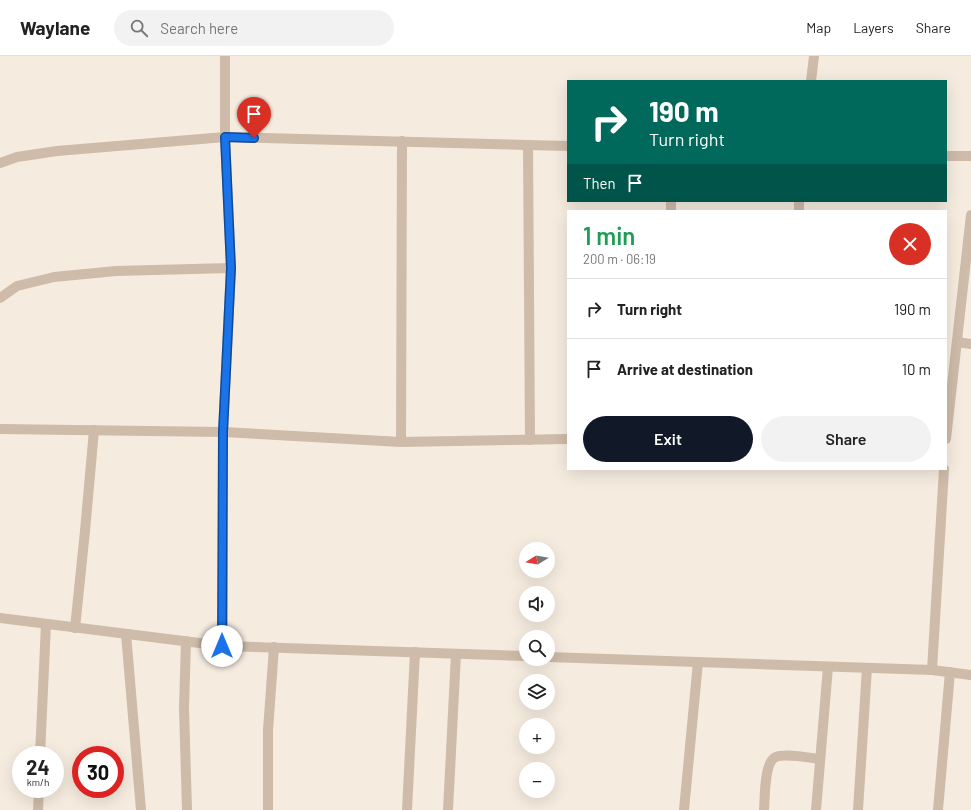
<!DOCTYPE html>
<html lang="en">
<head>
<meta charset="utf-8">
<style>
  body { margin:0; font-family:Barlow,sans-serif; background:#f2f2f2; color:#222; height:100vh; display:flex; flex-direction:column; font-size:15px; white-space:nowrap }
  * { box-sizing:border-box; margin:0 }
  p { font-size:13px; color:#767676 }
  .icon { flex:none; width:22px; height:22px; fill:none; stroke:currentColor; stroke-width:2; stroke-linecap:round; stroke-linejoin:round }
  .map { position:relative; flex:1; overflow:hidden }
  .side { position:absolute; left:567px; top:154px; width:380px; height:260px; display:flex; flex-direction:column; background:#fff; border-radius:0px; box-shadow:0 4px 16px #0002 }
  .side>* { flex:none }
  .top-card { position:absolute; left:567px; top:24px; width:380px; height:122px; border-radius:0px; box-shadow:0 4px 16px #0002; background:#00695c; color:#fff; overflow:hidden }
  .needle { width:26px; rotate:259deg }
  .buttons { position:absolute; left:519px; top:486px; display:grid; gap:8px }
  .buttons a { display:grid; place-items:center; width:36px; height:36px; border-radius:50%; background:#fff; box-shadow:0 4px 16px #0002; font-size:20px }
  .speed { position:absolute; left:12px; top:690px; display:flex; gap:8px; font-size:20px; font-weight:700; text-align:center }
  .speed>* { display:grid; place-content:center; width:52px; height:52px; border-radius:50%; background:#fff; box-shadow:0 4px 16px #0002; line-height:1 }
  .speed small { font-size:10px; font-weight:400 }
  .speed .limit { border:6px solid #d22; background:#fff; color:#111 }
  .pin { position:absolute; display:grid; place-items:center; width:34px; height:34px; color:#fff; margin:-41px -17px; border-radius:50% 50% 50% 0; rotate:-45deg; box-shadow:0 0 4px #0007 }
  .pin .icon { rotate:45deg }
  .me { position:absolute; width:44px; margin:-22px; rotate:0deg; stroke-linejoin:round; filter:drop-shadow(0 0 3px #0008) }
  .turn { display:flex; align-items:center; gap:14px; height:84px; padding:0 16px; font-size:18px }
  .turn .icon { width:52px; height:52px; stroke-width:2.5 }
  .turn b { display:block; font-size:28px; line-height:34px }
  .then { display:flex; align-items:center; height:38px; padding:0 16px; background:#0003; gap:8px; font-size:15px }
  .round { display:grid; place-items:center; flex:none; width:42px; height:42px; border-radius:21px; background:#f2f2f2 }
  .summary { display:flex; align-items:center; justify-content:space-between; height:68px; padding:0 16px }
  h1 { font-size:24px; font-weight:600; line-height:30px; color:#1e9e55 }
  .action { display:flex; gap:8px; margin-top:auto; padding:8px 16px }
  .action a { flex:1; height:46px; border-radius:24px; background:#111827; color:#fff; font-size:16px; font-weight:600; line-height:46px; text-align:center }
  .action a+a { background:#f2f2f2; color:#222 }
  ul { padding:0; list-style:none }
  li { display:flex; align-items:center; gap:12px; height:60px; padding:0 16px; border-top:1px solid #e0e0e0 }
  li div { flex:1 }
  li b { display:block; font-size:15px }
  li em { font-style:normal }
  header { display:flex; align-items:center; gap:24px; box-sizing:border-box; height:56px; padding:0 20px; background:#fff; border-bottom:1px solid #e0e0e0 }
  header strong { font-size:19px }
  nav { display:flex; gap:22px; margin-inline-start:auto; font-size:14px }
  .search { width:280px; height:36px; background:#f2f2f2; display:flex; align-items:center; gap:10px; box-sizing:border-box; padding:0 14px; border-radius:22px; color:#767676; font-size:15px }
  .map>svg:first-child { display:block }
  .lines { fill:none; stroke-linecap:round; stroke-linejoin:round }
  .lane { stroke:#cebba9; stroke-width:10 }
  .street { stroke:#cebba9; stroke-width:10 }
  .route-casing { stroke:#114b97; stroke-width:10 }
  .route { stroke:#1a73e8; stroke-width:7 }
</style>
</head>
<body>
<header>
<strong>Waylane</strong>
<div class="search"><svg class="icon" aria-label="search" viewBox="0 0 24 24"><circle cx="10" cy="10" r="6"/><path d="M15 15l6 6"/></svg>Search here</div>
<nav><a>Map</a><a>Layers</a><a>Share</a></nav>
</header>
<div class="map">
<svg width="971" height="754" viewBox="0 0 971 754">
  <rect width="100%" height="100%" fill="#f5ebdf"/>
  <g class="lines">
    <polyline class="lane" points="85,475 94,374"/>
    <g class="street">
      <polyline points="811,25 814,0"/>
      <polyline points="528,89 530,384"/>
      <polyline points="946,100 971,100"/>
      <polyline points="0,107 17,101 57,95 225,81 568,90"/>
      <polyline points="671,155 671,145"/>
      <polyline points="799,155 799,145"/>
      <polyline points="0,242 17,230 54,221 116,215 231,212"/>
      <polyline points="957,286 971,288"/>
      <polyline points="0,373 223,376 401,386 568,383"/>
      <polyline points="946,383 971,159"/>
      <polyline points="401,386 402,85"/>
      <polyline points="0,562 223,590 526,600"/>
      <polyline points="75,572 85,475"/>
      <polyline points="126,578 141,754"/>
      <polyline points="186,585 184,652 187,754"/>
      <polyline points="223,590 223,376 231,212 225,81 225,0"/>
      <polyline points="548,601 932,614 971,619"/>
      <polyline points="932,614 944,413"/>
      <polyline points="40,699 46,568"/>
      <polyline points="38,754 39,733"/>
      <polyline points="268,754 268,674 274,591"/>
      <polyline points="407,754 415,596"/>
      <polyline points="448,754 456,598"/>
      <polyline points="684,754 698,606"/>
      <path d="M764,754C765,742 764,705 776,701C785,697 810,702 820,703"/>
      <polyline points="816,754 828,611"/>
      <polyline points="858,754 867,612"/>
      <polyline points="938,754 950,616"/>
    </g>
  </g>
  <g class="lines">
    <g class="route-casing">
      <polyline id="route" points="222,590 223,376 231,212 225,81 254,82"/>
    </g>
    <use href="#route" class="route"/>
  </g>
</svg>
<div class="buttons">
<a><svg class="needle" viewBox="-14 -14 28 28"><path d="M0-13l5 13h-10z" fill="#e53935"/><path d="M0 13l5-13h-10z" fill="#767676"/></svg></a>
<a><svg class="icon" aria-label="sound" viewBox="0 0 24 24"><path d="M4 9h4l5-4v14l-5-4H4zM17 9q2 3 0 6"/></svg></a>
<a><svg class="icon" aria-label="search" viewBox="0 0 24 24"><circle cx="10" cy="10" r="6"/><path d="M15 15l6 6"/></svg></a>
<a><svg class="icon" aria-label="layers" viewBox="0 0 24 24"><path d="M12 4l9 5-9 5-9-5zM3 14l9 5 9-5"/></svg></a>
<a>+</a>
<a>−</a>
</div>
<div class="speed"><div>24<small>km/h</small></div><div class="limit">30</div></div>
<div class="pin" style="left:254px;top:82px;background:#d93025"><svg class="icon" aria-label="arrive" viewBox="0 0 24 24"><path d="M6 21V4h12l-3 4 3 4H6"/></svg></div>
<svg class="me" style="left:222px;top:590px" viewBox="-20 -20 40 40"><circle r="19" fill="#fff"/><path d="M0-13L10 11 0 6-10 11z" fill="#1a73e8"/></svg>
<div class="top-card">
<div class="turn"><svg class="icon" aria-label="right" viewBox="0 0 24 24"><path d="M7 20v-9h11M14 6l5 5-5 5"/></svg><div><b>190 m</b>Turn right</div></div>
<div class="then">Then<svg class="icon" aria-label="arrive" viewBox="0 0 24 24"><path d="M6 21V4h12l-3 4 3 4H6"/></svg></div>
</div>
<section class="side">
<div class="summary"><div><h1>1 min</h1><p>200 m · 06:19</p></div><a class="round" style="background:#d93025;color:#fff"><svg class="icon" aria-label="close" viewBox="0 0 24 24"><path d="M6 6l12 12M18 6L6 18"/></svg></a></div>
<ul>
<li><svg class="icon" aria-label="right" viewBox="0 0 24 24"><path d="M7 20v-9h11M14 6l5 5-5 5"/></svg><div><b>Turn right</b></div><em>190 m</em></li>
<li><svg class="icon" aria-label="arrive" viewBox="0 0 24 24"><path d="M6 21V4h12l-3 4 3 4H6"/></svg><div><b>Arrive at destination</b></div><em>10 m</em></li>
</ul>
<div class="action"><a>Exit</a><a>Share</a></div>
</section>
</div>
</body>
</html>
